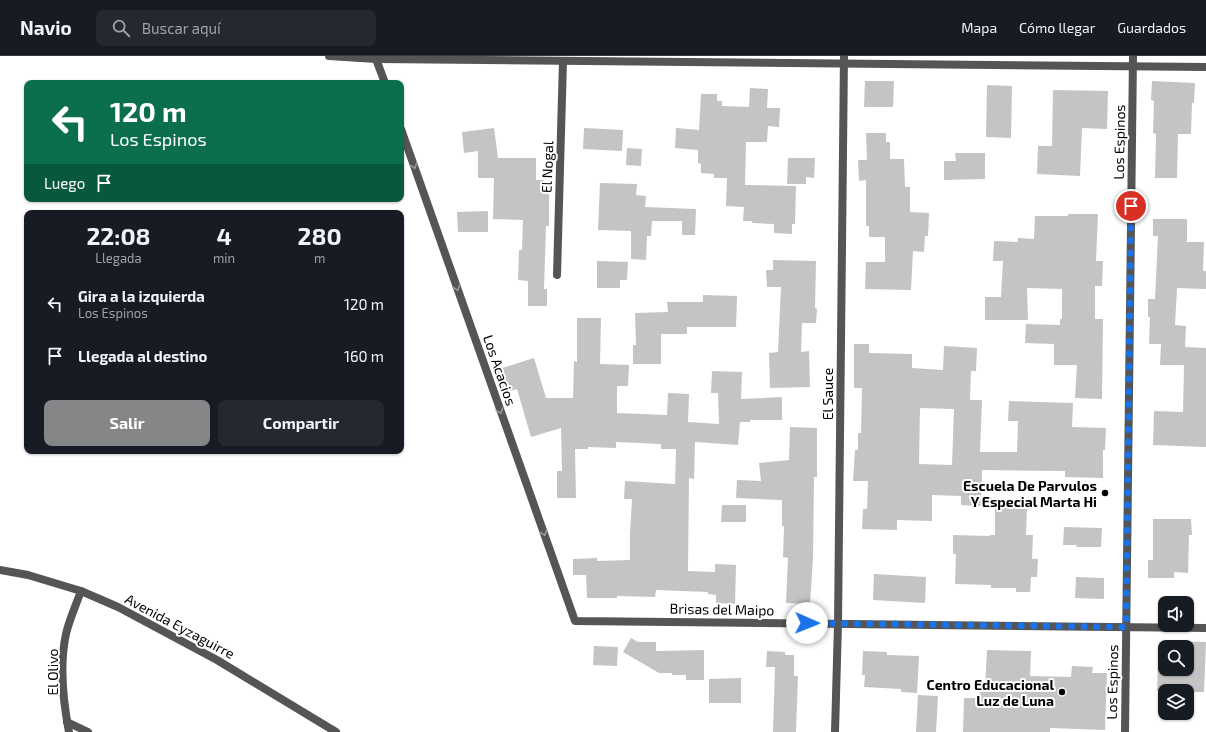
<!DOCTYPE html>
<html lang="es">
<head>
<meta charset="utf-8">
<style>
  body { margin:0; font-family:"Exo 2",sans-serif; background:#242831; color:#f1f3f6; height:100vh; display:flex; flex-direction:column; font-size:15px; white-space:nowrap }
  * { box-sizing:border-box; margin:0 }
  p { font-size:13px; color:#9ea1a6 }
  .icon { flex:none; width:22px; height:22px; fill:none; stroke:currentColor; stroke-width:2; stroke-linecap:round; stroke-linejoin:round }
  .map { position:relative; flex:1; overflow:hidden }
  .details { position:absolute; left:24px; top:154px; width:380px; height:244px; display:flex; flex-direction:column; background:#171b24; border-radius:8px; box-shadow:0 1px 3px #0004 }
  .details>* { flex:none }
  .guide { position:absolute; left:24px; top:24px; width:380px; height:122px; border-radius:8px; box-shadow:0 1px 3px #0004; background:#0b6e4f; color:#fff; overflow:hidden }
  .fabs { position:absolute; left:1158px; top:540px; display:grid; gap:8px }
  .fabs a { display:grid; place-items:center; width:36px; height:36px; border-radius:8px; background:#171b24; box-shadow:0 1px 3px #0004; font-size:20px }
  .pin { position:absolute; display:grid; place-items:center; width:34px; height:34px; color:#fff; margin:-17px; border:2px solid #fff; border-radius:50%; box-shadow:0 1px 4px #0007 }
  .me { position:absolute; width:44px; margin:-22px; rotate:91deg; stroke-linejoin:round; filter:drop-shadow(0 0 3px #0008) }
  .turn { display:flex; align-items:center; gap:14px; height:84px; padding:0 20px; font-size:18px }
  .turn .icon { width:52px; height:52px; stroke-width:2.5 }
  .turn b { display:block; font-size:28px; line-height:34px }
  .then { display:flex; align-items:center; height:38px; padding:0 20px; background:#0003; gap:8px; font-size:15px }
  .eta { display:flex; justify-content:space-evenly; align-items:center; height:68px; text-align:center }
  .eta b { font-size:24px; font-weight:700; line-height:28px }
  .cta { display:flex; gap:8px; margin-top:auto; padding:8px 20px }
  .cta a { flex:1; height:46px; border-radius:8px; background:#858687; color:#fff; font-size:16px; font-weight:700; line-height:46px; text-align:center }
  .cta a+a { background:#242831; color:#f1f3f6 }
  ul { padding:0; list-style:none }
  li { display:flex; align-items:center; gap:12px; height:52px; padding:0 20px }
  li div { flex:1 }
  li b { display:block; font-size:15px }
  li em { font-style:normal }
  header { display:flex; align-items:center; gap:24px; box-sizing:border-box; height:56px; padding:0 20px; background:#171b24; border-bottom:1px solid #363941 }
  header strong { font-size:19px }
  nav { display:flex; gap:22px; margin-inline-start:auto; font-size:14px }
  .search { width:280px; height:36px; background:#242831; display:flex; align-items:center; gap:10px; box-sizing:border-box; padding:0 14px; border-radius:8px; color:#9ea1a6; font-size:15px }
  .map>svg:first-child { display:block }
  .building { fill:#c4c4c4; fill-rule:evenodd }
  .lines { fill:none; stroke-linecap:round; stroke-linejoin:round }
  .minor { stroke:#555; stroke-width:8 }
  .tertiary { stroke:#555; stroke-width:8 }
  .oneway { stroke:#999 }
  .route { stroke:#1a73e8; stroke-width:7; stroke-dasharray:0 12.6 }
  .poi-dot { fill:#000; stroke:#fff; stroke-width:1.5 }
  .labels { text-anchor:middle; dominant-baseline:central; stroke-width:4; stroke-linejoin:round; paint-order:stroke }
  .street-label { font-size:14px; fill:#000; stroke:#fff }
  .poi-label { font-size:14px; font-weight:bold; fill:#000; stroke:#fff; text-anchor:end }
</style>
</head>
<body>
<header>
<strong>Navio</strong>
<div class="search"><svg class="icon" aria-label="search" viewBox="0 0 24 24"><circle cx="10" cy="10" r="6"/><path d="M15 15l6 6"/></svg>Buscar aquí</div>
<nav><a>Mapa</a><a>Cómo llegar</a><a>Guardados</a></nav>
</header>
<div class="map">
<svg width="1206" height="676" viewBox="0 0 1206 676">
  <rect width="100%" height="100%" fill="#fff"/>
  <g class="building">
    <polygon points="865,25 894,25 893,51 864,51"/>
    <polygon points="1152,25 1195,27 1194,47 1192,47 1191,78 1178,78 1177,122 1155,122 1156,78 1153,77 1154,45 1151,44"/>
    <polygon points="987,29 1012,30 1011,82 986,81"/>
    <polygon points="750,32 768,33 767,52 780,52 779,71 768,70 767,86 746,86 745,129 796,130 795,168 792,168 792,178 774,177 774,168 752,167 752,165 743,165 744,151 726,150 727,122 714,122 714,118 701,117 701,108 698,107 698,94 675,92 676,72 699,74 701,38 717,38 717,45 722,45 722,50 749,51"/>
    <polygon points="1053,34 1108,35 1107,73 1082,72 1080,120 1037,118 1038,90 1052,90"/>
    <polygon points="494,72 498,102 536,102 536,124 544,124 543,133 549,133 549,170 546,170 544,233 547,233 547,250 528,250 528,225 518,224 519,194 522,194 523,164 493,163 494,122 478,122 478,95 464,97 462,76"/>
    <polygon points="584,72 623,74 622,95 583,93"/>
    <polygon points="866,77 886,77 886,86 890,86 890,103 904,103 905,131 910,131 910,156 929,157 928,180 925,180 924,196 913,195 911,234 865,233 866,206 885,206 885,181 869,181 869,170 866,170 866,124 859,125 858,104 867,104"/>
    <polygon points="627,92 642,93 641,110 626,109"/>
    <polygon points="955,97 985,97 985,123 944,124 944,105 956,105"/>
    <polygon points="788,102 815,102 814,122 806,121 806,128 787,128"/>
    <polygon points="600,127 637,128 636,139 646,140 645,151 696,153 695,179 682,179 682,165 652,165 651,180 647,180 646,204 631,203 631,175 598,174"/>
    <polygon points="488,155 488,176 458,176 457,156"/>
    <polygon points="1068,158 1098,158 1096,205 1103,205 1102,230 1095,230 1095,263 1103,263 1102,343 1075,342 1077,309 1054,309 1054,288 1025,287 1026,268 1060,269 1060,263 1062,263 1062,233 1027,232 1028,264 985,264 985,241 1001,241 1003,205 993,205 994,185 1018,186 1018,182 1034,183 1035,160 1068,160"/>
    <polygon points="1153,163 1187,163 1187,186 1204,186 1203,215 1206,215 1206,233 1177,232 1175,269 1186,270 1185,291 1206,292 1206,391 1153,389 1154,355 1183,356 1184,309 1160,309 1161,288 1149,288 1150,261 1148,261 1148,243 1155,243 1158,180 1153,180"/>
    <polygon points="773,204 816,205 815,252 817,253 816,267 802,267 801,296 809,295 810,331 770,332 769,297 778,296 781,231 767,231 766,214 773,214"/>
    <polygon points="597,205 628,206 627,224 620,224 620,232 597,232"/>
    <polygon points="703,239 737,240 736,271 687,271 687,278 661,278 661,308 633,308 633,289 636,289 635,257 668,256 667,246 703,246"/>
    <polygon points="577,262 601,262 600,308 629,309 628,330 617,330 617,357 667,359 668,337 689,338 688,366 719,368 718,337 711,337 712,315 742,316 741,343 782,341 782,364 750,364 750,366 740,366 738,389 695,386 694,423 689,422 688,515 715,516 715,508 736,509 735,548 716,547 716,539 708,538 708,536 656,534 655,541 617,540 617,542 587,542 586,519 573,519 573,503 597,502 597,505 630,504 630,477 632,443 624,443 625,425 675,428 676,393 661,393 661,388 616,386 616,392 588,391 588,393 575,393 576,442 557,442 557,415 562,415 561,372 531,381 517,333 504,337 496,314 534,302 546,342 573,342 574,305 577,306"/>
    <path d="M854,288H869V297L912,298V312L943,314L944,290L977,292L976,315H971L970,344H982L980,396H1017L1018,365H1008L1009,345L1073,347L1072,371L1106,372L1105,394H1103V422L1065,421V415L982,414L981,450L961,449V440L932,439V465L897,464V474L862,473L863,453H867L868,425H853L855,394H858V377H861L862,332H854ZM920,352L954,353L952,409L919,408Z"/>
    <polygon points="790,371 817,372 817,421 814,421 813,502 810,548 786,547 788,502 783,501 784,470 782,470 782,444 736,442 737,424 761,425 759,407 789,404"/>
    <polygon points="722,449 746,449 746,466 721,466"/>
    <polygon points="995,451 1027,452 1026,479 1033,479 1032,503 1038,503 1037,521 1031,521 1030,536 1016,536 1016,532 991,532 991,529 955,528 956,498 953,498 953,479 990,480 990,479 995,479"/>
    <polygon points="1153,463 1191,463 1192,479 1189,479 1188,517 1174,516 1174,522 1148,522 1148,504 1153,504"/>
    <polygon points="1064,471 1102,472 1101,491 1076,491 1077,489 1063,489"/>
    <polygon points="874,518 926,521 925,547 873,544"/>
    <polygon points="1076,521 1104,522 1104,543 1075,542"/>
    <polygon points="631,582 638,586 656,586 656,595 704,594 704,624 686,624 686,619 672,619 672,617 659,617 623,596"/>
    <polygon points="1170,585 1206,586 1204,636 1187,636 1187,635 1157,635 1158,607 1165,608 1165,613 1187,613 1187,591 1170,591"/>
    <polygon points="594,590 618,591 617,610 593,609"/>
    <polygon points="987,594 1031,595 1030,620 1071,621 1072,610 1093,611 1092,617 1107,617 1105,674 1050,672 1050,676 963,676 964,642 980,642 980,632 985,632"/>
    <polygon points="767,595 785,596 785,599 794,599 794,620 798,620 796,676 773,676 775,611 766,611"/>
    <polygon points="863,595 887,596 887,599 919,600 917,637 901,636 901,633 864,631 865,619 862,619"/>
    <polygon points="741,622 741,647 709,647 709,623"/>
    <polygon points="918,639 938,640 936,676 916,676"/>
  </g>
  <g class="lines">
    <g class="minor">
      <polyline points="329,0 376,3 385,27"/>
      <polyline points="401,73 575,565 1206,572"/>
      <polyline points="557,219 563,5"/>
      <polyline points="0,514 28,519 81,535 118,551 217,604 336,676"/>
      <polyline points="67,666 88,676"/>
      <path d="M69,676C63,645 59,610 66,578C69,564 76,549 81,535"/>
      <polyline points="835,676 838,568 844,0"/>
      <polyline points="1125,676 1133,0"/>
    </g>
    <polyline class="tertiary" points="375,0 376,3 1206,11"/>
  </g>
  <defs><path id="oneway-chevron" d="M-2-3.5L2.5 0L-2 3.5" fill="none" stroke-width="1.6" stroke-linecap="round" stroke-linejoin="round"/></defs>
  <g class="oneway">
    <use href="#oneway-chevron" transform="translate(414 110) rotate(71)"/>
    <use href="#oneway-chevron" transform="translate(457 232) rotate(71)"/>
    <use href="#oneway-chevron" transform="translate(500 355) rotate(71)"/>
    <use href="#oneway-chevron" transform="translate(544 477) rotate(71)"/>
  </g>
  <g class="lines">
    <polyline class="route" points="807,567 1126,571 1131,150"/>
  </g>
  <g class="poi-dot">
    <circle cx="1105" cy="437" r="4"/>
    <circle cx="1062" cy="636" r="4"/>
  </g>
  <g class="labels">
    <g class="street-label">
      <text transform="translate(1119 86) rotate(-89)">Los Espinos</text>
      <text transform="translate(547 111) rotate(-88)">El Nogal</text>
      <text transform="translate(500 314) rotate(71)">Los Acacios</text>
      <text transform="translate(827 338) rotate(-90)">El Sauce</text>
      <text transform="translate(722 553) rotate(1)">Brisas del Maipo</text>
      <text transform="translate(180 570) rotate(28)">Avenida Eyzaguirre</text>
      <text transform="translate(52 616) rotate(-90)">El Olivo</text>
      <text transform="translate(1112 626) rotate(-89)">Los Espinos</text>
    </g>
    <g class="poi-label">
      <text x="1097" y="429">Escuela De Parvulos<tspan x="1097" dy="16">Y Especial Marta Hi</tspan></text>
      <text x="1054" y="628">Centro Educacional<tspan x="1054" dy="16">Luz de Luna</tspan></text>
    </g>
  </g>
</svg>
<div class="fabs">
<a><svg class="icon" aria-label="sound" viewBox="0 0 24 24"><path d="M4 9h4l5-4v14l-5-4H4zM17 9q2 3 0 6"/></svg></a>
<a><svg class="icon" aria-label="search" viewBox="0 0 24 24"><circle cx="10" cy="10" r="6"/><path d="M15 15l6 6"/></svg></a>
<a><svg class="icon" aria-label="layers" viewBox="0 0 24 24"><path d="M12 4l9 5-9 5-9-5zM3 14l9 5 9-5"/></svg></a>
</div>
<div class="pin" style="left:1131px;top:150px;background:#d93025"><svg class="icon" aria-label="arrive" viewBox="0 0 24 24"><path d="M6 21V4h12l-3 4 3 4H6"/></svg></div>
<svg class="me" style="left:807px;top:567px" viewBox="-20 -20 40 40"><circle r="19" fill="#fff"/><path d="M0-13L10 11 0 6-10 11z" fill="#1a73e8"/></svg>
<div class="guide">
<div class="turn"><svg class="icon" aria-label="left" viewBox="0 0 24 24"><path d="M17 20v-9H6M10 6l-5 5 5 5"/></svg><div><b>120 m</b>Los Espinos</div></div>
<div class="then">Luego<svg class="icon" aria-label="arrive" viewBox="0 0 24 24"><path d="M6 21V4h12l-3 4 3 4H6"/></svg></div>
</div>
<section class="details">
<div class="eta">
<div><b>22:08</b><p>Llegada</p></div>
<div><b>4</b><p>min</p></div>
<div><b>280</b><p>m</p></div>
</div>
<ul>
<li><svg class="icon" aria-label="left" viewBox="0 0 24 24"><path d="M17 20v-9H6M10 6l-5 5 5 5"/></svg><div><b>Gira a la izquierda</b><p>Los Espinos</p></div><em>120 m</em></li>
<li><svg class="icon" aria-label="arrive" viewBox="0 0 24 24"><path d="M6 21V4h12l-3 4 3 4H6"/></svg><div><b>Llegada al destino</b></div><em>160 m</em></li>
</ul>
<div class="cta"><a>Salir</a><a>Compartir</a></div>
</section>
</div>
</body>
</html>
